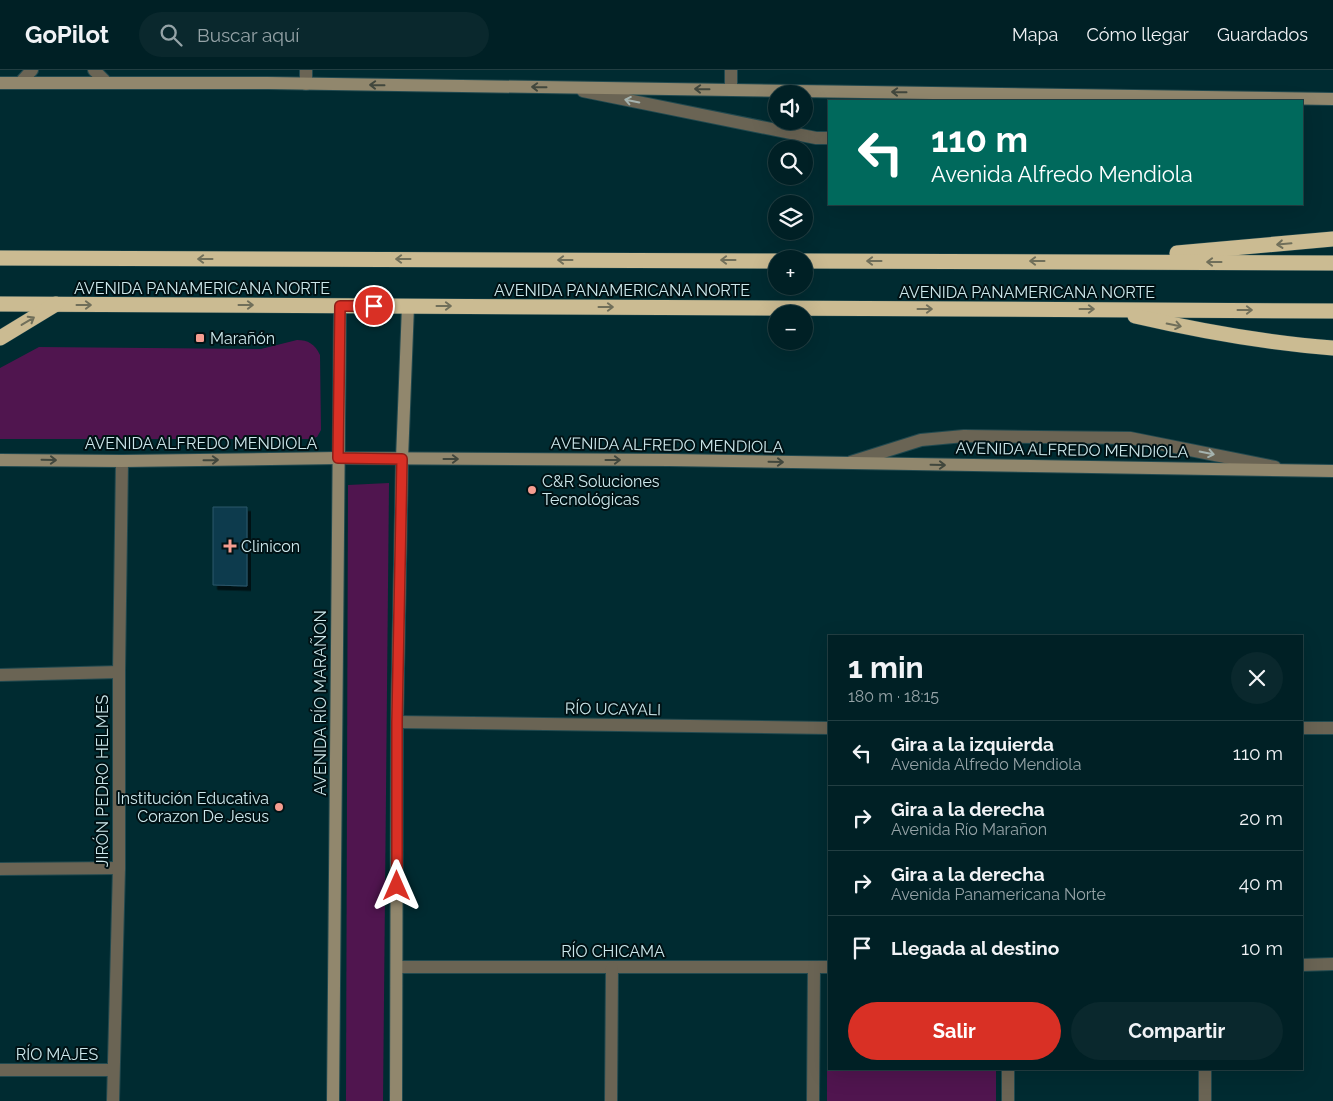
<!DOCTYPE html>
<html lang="es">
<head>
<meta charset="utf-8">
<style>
  body { margin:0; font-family:Raleway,sans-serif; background:#0a282d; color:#f1f3f6; height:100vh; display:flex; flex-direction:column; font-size:19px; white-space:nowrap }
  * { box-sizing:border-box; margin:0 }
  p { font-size:16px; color:#95a3a7 }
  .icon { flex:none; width:28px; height:28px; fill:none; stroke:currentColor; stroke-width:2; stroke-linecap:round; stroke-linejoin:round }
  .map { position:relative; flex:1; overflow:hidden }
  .drawer { position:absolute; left:828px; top:565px; width:475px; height:435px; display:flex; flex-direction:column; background:#002025; border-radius:0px; box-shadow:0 5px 20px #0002,0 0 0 1px #223e42 }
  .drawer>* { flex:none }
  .top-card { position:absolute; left:828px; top:30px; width:475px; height:105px; border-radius:0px; box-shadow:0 5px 20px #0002,0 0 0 1px #223e42; background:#00695c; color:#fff; overflow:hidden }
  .buttons { position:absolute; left:768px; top:15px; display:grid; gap:10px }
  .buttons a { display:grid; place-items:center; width:45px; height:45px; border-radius:50%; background:#002025; box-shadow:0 5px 20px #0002,0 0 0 1px #223e42; font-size:25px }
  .pin { position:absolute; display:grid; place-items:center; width:42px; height:42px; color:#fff; margin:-21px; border:2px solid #fff; border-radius:50%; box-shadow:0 1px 5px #0007 }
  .me { position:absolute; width:55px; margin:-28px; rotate:0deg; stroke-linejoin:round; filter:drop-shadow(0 0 4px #0008) }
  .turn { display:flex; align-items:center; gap:18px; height:105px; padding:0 20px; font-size:22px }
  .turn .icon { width:65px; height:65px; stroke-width:2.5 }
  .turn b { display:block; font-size:35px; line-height:42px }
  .round { display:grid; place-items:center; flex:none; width:52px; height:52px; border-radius:26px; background:#0a282d }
  .overview { display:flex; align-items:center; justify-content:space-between; height:85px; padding:0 20px }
  h1 { font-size:30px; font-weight:700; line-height:38px }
  .cta { display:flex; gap:10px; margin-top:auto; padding:10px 20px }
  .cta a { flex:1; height:58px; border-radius:30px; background:#d93025; color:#fff; font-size:20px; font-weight:700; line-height:58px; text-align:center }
  .cta a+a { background:#0a282d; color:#f1f3f6 }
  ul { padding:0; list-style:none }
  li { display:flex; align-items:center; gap:15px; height:65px; padding:0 20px; border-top:1px solid #223e42 }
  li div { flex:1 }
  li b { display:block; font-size:19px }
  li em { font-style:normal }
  header { display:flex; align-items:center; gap:30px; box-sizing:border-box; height:70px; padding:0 25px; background:#002025; border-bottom:1px solid #223e42 }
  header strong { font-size:24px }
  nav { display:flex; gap:28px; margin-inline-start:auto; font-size:18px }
  .search { width:350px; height:45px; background:#0a282d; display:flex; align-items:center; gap:12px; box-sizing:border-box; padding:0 18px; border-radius:28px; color:#95a3a7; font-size:19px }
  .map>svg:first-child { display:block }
  .green { fill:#50154f }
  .building { fill:#0e3b4d; stroke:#2b566a; filter:url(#shadow) }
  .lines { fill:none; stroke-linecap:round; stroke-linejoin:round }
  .lane-casing { stroke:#21494f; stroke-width:14 }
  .street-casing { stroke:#21494f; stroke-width:14 }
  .secondary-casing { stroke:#21494f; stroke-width:14 }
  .highway-casing { stroke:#21494f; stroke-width:16 }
  .lane { stroke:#6a6454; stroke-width:12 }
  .street { stroke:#6a6454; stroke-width:12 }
  .secondary { stroke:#91876d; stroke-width:12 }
  .highway { stroke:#cbbb92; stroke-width:15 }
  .oneway { stroke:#41473d }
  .oneway2 { stroke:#a5b3af }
  .oneway3 { stroke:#706f5a }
  .route-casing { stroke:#8d1f18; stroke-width:12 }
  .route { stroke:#d93025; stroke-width:9 }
  .poi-dot { fill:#f59d90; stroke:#001215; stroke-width:2 }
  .labels { text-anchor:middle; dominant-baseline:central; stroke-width:4; stroke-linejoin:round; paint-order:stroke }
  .street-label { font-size:16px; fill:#cde8ec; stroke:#001215 }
  .poi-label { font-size:16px; fill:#cde8ec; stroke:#001215; text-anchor:start }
</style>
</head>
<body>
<header>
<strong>GoPilot</strong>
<div class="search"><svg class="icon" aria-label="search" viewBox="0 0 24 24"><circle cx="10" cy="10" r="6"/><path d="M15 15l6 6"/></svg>Buscar aquí</div>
<nav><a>Mapa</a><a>Cómo llegar</a><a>Guardados</a></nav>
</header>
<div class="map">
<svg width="1333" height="1031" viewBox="0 0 1333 1031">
  <defs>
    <filter id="shadow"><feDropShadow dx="4.5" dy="4.5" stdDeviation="0" flood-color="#0009"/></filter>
  </defs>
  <rect width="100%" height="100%" fill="#002b31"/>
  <g class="green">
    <path d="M297,270C308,270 315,274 320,285L321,360L317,367L309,369H0V298L39,277L261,279Z"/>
    <polygon points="389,413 383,1031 346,1031 348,415"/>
    <polygon points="827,907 829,907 829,999 996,999 996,1031 827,1031"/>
  </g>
  <polygon class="building" points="213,437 247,437 247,516 213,515"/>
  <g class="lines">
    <g class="lane-casing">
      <g id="lane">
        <polyline points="94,0 107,13"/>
        <polyline points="306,0 306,14"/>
        <polyline points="20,13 32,0"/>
        <polyline points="731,20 731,0"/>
        <polyline points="583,21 816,68 829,68"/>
        <polyline points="851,392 921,370 964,366 1130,368 1275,397"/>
      </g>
    </g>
    <g class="street-casing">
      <g id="street">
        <polyline points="0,605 119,602"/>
        <polyline points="397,652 829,658"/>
        <polyline points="1301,658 1333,658"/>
        <polyline points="0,799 119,798"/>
        <polyline points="1301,895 1333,894"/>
        <polyline points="397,897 829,897"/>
        <polyline points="1008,999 1008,1031"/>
        <polyline points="0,1000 113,1000"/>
        <polyline points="113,1031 119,798 119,602 122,391"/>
        <polyline points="611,1031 612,898"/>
        <polyline points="813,1031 814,897"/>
        <polyline points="1205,1031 1205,999"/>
      </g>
    </g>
    <g class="secondary-casing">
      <g id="secondary">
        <polyline points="0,13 268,13 1333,29"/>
        <polyline points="0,390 122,391 338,388 669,390 1333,401"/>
        <polyline points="333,1031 340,236"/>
        <polyline points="396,1031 397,652 402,389 408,236"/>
      </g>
    </g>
    <g class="highway-casing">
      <g id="highway">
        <polyline points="1177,183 1333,169"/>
        <polyline points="0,188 776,191"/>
        <polyline points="804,191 1333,193"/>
        <polyline points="0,234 1333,241"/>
        <path d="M1135,246C1200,261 1266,273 1333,278"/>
        <polyline points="0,268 56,234"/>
      </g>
    </g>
    <use href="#lane" class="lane"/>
    <use href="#street" class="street"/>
    <use href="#secondary" class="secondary"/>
    <use href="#highway" class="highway"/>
  </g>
  <defs><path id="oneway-shaft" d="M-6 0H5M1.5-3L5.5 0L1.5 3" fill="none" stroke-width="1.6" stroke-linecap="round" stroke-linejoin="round" transform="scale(1.25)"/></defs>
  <g class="oneway">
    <use href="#oneway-shaft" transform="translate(377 15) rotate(-179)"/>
    <use href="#oneway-shaft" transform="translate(539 17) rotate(-179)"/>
    <use href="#oneway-shaft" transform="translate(702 19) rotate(-179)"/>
    <use href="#oneway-shaft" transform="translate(899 22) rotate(-179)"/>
    <use href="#oneway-shaft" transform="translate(451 389)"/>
    <use href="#oneway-shaft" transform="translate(49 390) rotate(1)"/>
    <use href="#oneway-shaft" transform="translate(211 390) rotate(-1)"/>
    <use href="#oneway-shaft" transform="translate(613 390)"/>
    <use href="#oneway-shaft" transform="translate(776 392) rotate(1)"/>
    <use href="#oneway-shaft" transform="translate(938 395) rotate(1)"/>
  </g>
  <g class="oneway2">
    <use href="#oneway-shaft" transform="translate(632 31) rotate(-169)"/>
    <use href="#oneway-shaft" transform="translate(1207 383) rotate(11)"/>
  </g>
  <g class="oneway3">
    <use href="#oneway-shaft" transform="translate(1284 174) rotate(175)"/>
    <use href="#oneway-shaft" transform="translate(205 189) rotate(-180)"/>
    <use href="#oneway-shaft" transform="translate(403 189) rotate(-180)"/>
    <use href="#oneway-shaft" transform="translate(565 190) rotate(-180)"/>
    <use href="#oneway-shaft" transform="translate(728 190) rotate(-180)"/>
    <use href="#oneway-shaft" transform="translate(874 191) rotate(-180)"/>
    <use href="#oneway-shaft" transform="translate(1037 191) rotate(-180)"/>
    <use href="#oneway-shaft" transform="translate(1214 192) rotate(-180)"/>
    <use href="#oneway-shaft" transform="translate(84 235)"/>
    <use href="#oneway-shaft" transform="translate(246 235)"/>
    <use href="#oneway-shaft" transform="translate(444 236)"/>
    <use href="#oneway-shaft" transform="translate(606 237)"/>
    <use href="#oneway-shaft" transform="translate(925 239)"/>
    <use href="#oneway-shaft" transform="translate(1087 239)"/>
    <use href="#oneway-shaft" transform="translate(1245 240)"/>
    <use href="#oneway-shaft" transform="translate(28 251) rotate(-31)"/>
    <use href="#oneway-shaft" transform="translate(1174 255) rotate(11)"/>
  </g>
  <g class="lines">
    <g class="route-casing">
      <polyline id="route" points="374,236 340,236 338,388 402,389 397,652 397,816"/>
    </g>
    <use href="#route" class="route"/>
  </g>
  <g class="poi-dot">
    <rect x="195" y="263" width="10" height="10" rx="2.5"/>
    <circle cx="532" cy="420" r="5"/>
    <path d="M227.5 468.5h5v5h5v5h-5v5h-5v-5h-5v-5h5z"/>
    <circle cx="279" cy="737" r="5"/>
  </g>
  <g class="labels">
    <g class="street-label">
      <text x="202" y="218">AVENIDA PANAMERICANA NORTE</text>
      <text x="622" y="220">AVENIDA PANAMERICANA NORTE</text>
      <text x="1027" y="222">AVENIDA PANAMERICANA NORTE</text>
      <text x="201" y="373">AVENIDA ALFREDO MENDIOLA</text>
      <text transform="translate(667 375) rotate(1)">AVENIDA ALFREDO MENDIOLA</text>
      <text transform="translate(1072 380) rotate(1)">AVENIDA ALFREDO MENDIOLA</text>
      <text transform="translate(320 633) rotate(-90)">AVENIDA RÍO MARAÑON</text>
      <text transform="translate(613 639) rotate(1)">RÍO UCAYALI</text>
      <text transform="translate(102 711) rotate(-90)">JIRÓN PEDRO HELMES</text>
      <text x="613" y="881">RÍO CHICAMA</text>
      <text x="57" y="984">RÍO MAJES</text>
    </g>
    <g class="poi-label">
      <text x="210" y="268">Marañón</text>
      <text x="542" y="411">C&amp;R Soluciones<tspan x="542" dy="18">Tecnológicas</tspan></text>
      <text x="241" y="476">Clinicon</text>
      <text x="269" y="728" text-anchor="end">Institución Educativa<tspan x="269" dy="18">Corazon De Jesus</tspan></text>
    </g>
  </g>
</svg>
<div class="buttons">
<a><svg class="icon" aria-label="sound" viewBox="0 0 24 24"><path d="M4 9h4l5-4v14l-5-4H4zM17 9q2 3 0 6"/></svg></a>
<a><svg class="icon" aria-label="search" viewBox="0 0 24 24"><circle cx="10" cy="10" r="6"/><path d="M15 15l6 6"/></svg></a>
<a><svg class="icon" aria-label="layers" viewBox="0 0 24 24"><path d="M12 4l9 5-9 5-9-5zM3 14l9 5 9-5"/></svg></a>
<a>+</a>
<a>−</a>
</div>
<div class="pin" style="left:374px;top:236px;background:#d93025"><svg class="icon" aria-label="arrive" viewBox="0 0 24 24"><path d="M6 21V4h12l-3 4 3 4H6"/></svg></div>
<svg class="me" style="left:397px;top:816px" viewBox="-20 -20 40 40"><path d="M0-17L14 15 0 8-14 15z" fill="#d93025" stroke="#fff" stroke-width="4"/></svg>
<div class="top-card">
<div class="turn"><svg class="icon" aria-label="left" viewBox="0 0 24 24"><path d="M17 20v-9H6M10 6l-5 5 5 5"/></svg><div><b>110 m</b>Avenida Alfredo Mendiola</div></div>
</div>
<section class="drawer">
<div class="overview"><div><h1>1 min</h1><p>180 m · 18:15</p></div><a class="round"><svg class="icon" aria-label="close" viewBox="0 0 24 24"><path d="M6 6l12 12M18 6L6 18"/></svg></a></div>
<ul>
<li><svg class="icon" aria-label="left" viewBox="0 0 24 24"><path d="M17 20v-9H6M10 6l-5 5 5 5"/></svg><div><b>Gira a la izquierda</b><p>Avenida Alfredo Mendiola</p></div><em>110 m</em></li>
<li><svg class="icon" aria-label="right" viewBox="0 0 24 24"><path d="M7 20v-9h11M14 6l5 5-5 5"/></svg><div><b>Gira a la derecha</b><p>Avenida Río Marañon</p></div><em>20 m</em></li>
<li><svg class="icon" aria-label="right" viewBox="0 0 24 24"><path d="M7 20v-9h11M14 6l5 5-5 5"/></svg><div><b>Gira a la derecha</b><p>Avenida Panamericana Norte</p></div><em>40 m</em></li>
<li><svg class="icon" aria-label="arrive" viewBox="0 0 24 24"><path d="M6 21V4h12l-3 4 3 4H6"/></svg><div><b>Llegada al destino</b></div><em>10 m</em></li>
</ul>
<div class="cta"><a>Salir</a><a>Compartir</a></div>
</section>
</div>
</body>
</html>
